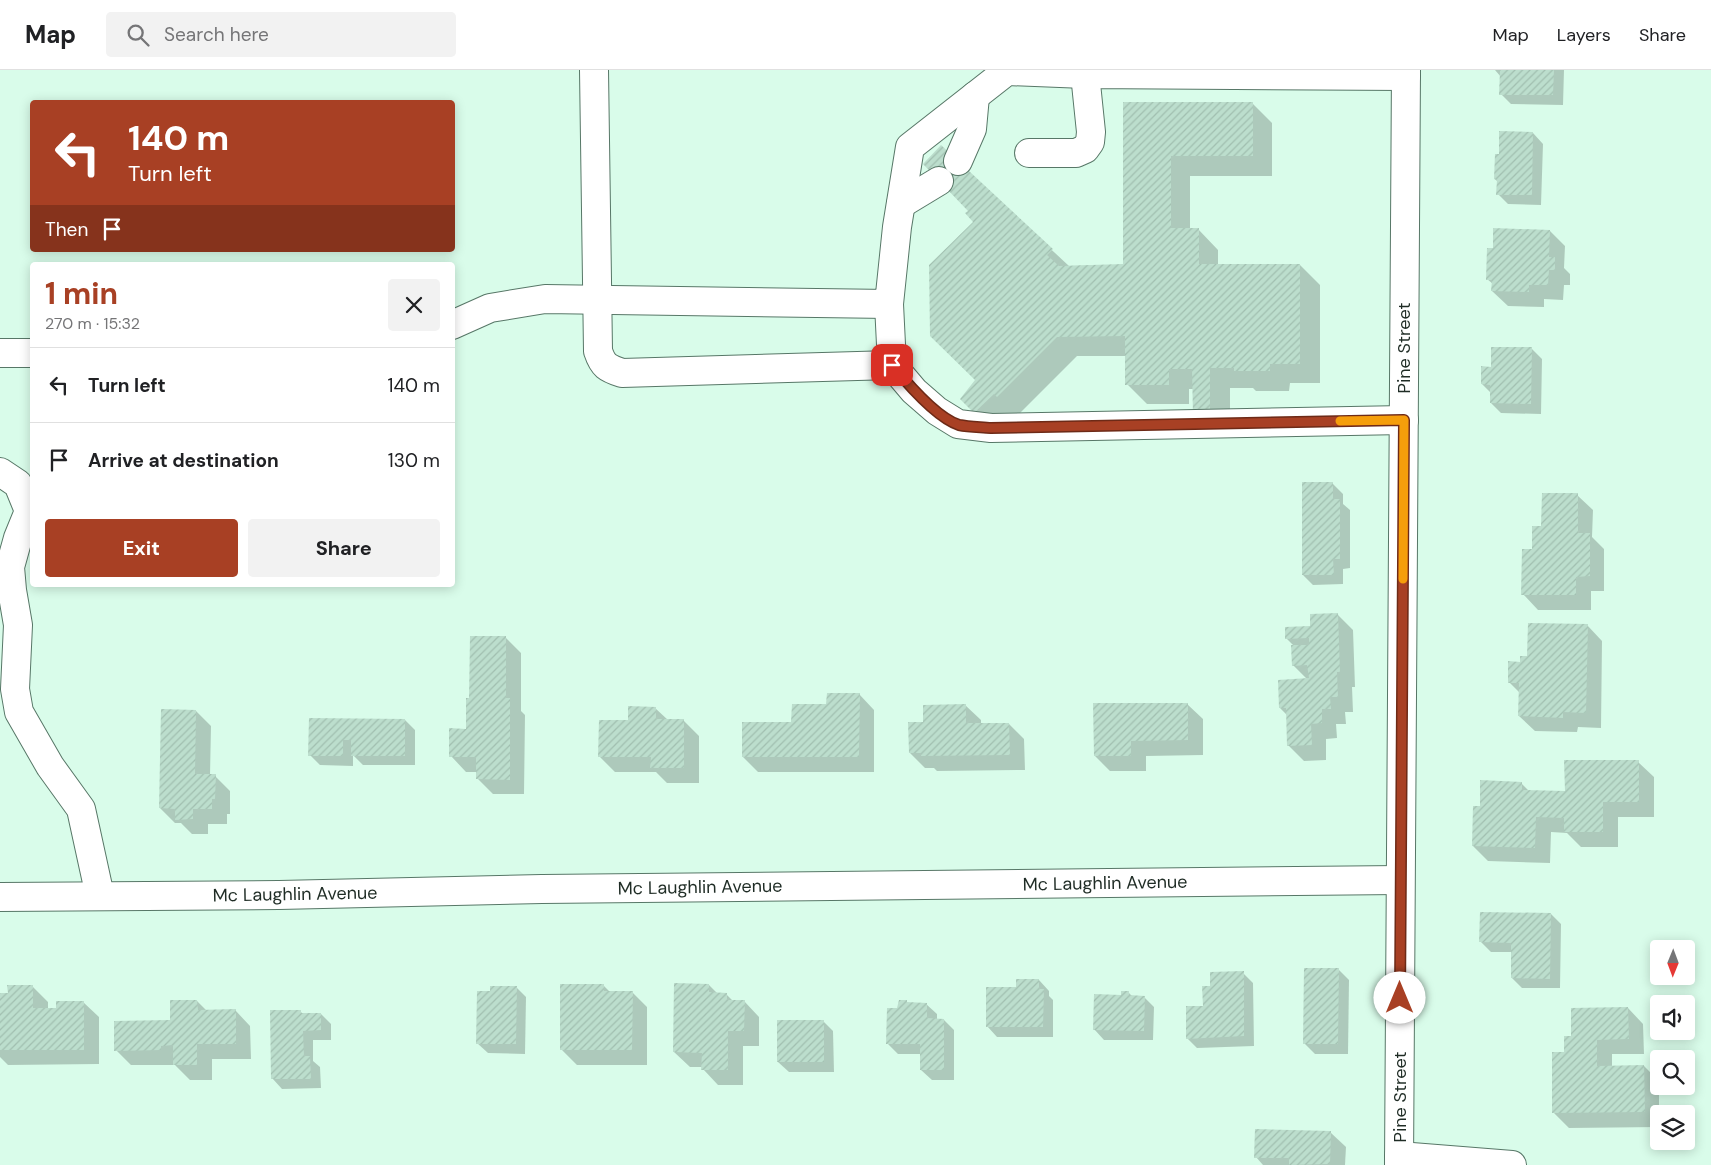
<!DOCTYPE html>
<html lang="en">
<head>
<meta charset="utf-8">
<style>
  body { margin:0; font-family:"DM Sans",sans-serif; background:#f2f2f2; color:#202124; height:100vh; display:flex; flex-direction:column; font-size:19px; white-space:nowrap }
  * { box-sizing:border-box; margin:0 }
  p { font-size:16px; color:#757577 }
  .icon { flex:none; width:28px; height:28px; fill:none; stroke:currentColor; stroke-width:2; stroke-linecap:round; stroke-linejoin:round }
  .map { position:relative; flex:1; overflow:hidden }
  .panel { position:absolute; left:30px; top:192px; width:425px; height:325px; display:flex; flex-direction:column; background:#fff; border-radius:5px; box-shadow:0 2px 12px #0003 }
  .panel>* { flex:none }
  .banner { position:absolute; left:30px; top:30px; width:425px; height:152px; border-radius:5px; box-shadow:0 2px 12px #0003; background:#a84024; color:#fff; overflow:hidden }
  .needle { width:32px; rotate:181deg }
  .controls { position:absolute; left:1650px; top:870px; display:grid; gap:10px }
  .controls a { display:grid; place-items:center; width:45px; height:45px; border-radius:5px; background:#fff; box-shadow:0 2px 12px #0003; font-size:25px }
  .pin { position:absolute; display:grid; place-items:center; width:42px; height:42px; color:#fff; margin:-21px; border-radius:10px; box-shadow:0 2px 8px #0006 }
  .me { position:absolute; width:55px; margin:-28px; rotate:0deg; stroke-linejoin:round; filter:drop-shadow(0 0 4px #0008) }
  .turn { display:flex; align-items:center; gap:18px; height:105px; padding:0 15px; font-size:22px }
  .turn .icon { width:65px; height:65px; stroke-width:2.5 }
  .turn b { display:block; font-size:35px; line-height:42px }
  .then { display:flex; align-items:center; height:48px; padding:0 15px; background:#0003; gap:10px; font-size:19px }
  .round { display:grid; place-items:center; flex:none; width:52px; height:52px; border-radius:5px; background:#f2f2f2 }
  .headline { display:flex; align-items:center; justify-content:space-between; height:85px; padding:0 15px }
  h1 { font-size:30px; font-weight:700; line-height:38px; color:#a84024 }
  .cta { display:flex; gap:10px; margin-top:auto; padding:10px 15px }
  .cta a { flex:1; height:58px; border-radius:5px; background:#a84024; color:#fff; font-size:20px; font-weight:700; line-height:58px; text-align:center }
  .cta a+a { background:#f2f2f2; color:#202124 }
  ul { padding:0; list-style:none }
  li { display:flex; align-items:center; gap:15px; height:75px; padding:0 15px; border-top:1px solid #e0e0e0 }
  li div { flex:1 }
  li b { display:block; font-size:19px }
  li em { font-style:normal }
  header { display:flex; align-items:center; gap:30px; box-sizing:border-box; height:70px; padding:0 25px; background:#fff; border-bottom:1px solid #e0e0e0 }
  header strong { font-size:24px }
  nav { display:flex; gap:28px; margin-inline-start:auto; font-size:18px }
  .search { width:350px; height:45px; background:#f2f2f2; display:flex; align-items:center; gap:12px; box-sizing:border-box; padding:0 18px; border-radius:5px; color:#757577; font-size:19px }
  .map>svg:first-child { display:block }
  .shadow { fill:#0003 }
  .building { fill:url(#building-hatch) }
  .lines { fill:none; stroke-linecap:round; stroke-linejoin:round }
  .minor-casing { stroke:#577767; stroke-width:30 }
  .minor { stroke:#fff; stroke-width:28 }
  .route-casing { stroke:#6d2a17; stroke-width:12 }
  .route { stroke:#a84024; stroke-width:9 }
  .slow { stroke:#f59e0b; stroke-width:9 }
  .labels { text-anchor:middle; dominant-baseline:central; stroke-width:4; stroke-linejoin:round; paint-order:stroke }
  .street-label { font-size:18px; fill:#1f2c25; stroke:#fff }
</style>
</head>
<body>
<header>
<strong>Map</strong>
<div class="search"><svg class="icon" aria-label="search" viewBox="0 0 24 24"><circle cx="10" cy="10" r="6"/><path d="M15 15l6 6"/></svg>Search here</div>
<nav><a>Map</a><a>Layers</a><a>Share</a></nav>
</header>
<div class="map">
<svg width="1711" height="1095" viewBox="0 0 1711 1095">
  <defs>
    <pattern id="building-hatch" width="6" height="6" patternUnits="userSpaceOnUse" patternTransform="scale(1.25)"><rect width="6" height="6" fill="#bcdecd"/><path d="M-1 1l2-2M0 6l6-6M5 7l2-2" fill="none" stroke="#a1bfb0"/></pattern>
  </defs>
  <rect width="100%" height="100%" fill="#d9fcea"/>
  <g class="shadow">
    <polygon points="1495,0 1564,0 1563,35 1511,34 1501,24 1501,7"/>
    <polygon points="1125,33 1252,33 1272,53 1272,106 1190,106 1190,159 1198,159 1218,180 1218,195 1300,195 1320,215 1320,313 1290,313 1289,321 1256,321 1253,318 1230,318 1230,365 1214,365 1194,319 1189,319 1189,334 1147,334 1127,314 1127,286 1077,286 1017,346 1015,344 994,362 962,329 977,311 974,153 941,77 1069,196 1125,195"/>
    <polygon points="1533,63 1543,74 1541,135 1508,134 1498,124 1498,112 1495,109 1500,85"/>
    <polygon points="1550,161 1565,176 1564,198 1570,204 1570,215 1564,215 1563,230 1544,229 1544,237 1508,236 1492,221 1493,214 1487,209 1494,179"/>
    <polygon points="1532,279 1542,289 1541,344 1501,343 1491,333 1491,323 1482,314 1492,298"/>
    <polygon points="1333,414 1343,424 1343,434 1350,440 1350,498 1343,499 1343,514 1313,515 1303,505"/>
    <polygon points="1577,425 1593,440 1592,467 1604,479 1604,521 1591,521 1591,540 1538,540 1523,524 1533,480 1543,458"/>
    <polygon points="1338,545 1353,560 1355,617 1352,617 1353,642 1345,642 1346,654 1336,654 1337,668 1326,669 1326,690 1304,691 1288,675 1287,645 1280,638 1307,609 1293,595 1294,576 1286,568"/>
    <polygon points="1587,555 1602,571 1601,658 1578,657 1577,662 1535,661 1519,646 1520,623 1509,612 1521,593 1528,587"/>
    <polygon points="506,568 521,583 521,641 525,645 524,724 493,724 478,709 478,702 466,702 451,686 467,660 471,629"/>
    <polygon points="859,624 874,640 874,702 758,702 743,687 793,653 828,635"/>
    <polygon points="1187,634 1203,649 1203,685 1146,686 1146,701 1110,701 1095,686"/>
    <polygon points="965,635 981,650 981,654 1009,654 1024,669 1025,700 937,701 934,698 925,698 910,683 924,653"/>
    <polygon points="655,638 668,650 684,651 699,666 699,713 667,713 656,702 615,702 600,687"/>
    <polygon points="196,641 211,656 210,706 215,706 230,721 230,744 227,744 227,754 208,754 208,764 192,764 181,753 175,753 160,738"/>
    <polygon points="310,650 405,650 415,660 415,695 363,695 353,685 353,696 320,695 310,685"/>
    <polygon points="1638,692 1654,707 1654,747 1618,747 1618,777 1581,777 1567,763 1551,762 1550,793 1488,791 1473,776 1481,738 1521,713 1530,722 1566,723"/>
    <polygon points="1551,844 1561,854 1560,918 1522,918 1512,908 1512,882 1491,882 1481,872"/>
    <polygon points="1339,900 1349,910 1348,984 1315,984 1304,973"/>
    <polygon points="1243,903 1253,913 1254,976 1197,978 1187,968 1204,937 1211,918"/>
    <polygon points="1039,910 1049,921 1049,926 1053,930 1053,967 997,967 987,956 1017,919"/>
    <polygon points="709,915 718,924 726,924 733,931 744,931 759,947 759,976 743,976 743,1015 718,1015 703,999 703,997 690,997 674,982"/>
    <polygon points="604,916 610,922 632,922 647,937 647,995 577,995 562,980"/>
    <polygon points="33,917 48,932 48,940 57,940 83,932 99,947 99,994 8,995 0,987 0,924 9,925"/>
    <polygon points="516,917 526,927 525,984 488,983 477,973"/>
    <polygon points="1128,922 1133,927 1144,927 1154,937 1153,970 1104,970 1094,959 1122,926"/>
    <polygon points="197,931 207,941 235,940 250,956 251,989 212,989 212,1010 190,1010 175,995 131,995 116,980 172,952"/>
    <polygon points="909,934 926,934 937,944 937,950 944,950 954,960 954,1010 932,1010 921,1000 921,984 898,984 888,974 899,939"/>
    <polygon points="1628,938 1643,954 1644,984 1612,984 1612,997 1644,996 1659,1011 1659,1057 1569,1058 1554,1043 1565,983"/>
    <polygon points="300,941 303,944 321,944 331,954 331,970 313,970 313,991 320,997 321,1018 282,1019 272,1008"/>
    <polygon points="823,951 833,961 834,1002 789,1002 778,992"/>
    <polygon points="1330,1062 1346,1077 1345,1095 1263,1095 1256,1087"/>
  </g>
  <g class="building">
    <polygon points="1500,0 1554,0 1553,25 1499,25"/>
    <polygon points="1123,32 1253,32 1253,86 1171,86 1171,158 1199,158 1199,194 1300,194 1300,294 1270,294 1270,301 1234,301 1234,298 1210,298 1210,346 1193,346 1192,299 1169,299 1169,315 1125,315 1125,266 1057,267 997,327 994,324 974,343 960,329 975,310 930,266 929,195 973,152 965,143 968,141 923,94 941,75 1053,179 1047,185 1059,196 1123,194"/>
    <polygon points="1499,61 1533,62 1532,125 1496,125 1497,110 1494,109 1495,84 1499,84"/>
    <polygon points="1493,158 1550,160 1549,187 1555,187 1555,200 1549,200 1548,215 1529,215 1529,222 1491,221 1492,210 1486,210 1487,178 1493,178"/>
    <polygon points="1491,277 1532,277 1531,334 1490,333 1490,315 1481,314 1481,296 1491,297"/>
    <polygon points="1302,412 1333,412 1333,429 1340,429 1340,489 1333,489 1334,505 1302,505"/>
    <polygon points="1542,423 1578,423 1578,463 1590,463 1590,506 1576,507 1576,525 1521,525 1522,479 1532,479 1532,456 1541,456"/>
    <polygon points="1338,543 1340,602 1337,602 1338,627 1330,627 1331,639 1322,639 1322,653 1311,654 1312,675 1287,676 1286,638 1279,638 1278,610 1309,608 1307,595 1292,596 1291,575 1309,575 1309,568 1285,569 1285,557 1310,556 1310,544"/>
    <polygon points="1528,553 1588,554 1586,643 1563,642 1563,648 1518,646 1519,613 1508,613 1508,591 1520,592 1520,586 1527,586"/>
    <polygon points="470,566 506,566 506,628 510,628 510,710 476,709 476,687 449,687 449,658 466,659 466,628 469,628"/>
    <polygon points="827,623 860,623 859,687 742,687 742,652 791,652 792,634 826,634"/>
    <polygon points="1093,633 1188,633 1188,670 1131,671 1131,686 1094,686"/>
    <polygon points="966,634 966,653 1009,653 1010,685 921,686 921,683 909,683 908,652 923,652 923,635"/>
    <polygon points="628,636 656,637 656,649 684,649 684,698 650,698 651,687 598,687 599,650 628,650"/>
    <polygon points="161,639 196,640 195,704 216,704 215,729 212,729 212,739 193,739 193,749 175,750 175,739 159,738"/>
    <polygon points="309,648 405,649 405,686 351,686 351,670 343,670 343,686 308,686"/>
    <polygon points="1564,690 1639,690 1639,732 1603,732 1603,762 1564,762 1564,748 1536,747 1535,778 1472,776 1473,736 1480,736 1480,710 1522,712 1522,720 1565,721"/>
    <polygon points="1480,842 1551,843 1550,909 1511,908 1511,873 1479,872"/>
    <polygon points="1304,898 1339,898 1338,974 1303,974"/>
    <polygon points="1244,901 1244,966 1186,969 1186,936 1203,936 1202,916 1210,916 1210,902"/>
    <polygon points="1016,909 1039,909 1039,919 1044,919 1043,957 986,957 986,917 1016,917"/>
    <polygon points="674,913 709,914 709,922 727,923 727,930 745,930 744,961 728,961 728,1000 701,1000 702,983 673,982"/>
    <polygon points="560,914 604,914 604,921 633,921 632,980 560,980"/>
    <polygon points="7,915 33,915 33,938 56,938 56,931 84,931 84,980 0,980 0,923 8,923"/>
    <polygon points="490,916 517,916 516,974 476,974 477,921 490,921"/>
    <polygon points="1121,921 1129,921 1129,925 1145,926 1144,961 1093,960 1094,924 1121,925"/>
    <polygon points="170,930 197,930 198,940 236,939 236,974 197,974 197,995 173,995 173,975 161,976 161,980 114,981 114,951 170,950"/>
    <polygon points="899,930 907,930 907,932 927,933 927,948 944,949 944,1000 920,1000 920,974 886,974 887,938 897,938"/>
    <polygon points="1628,937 1629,969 1597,970 1597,996 1644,995 1645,1042 1552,1043 1552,982 1564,982 1564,966 1571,966 1571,938"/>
    <polygon points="270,940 301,940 301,943 321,943 321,960 303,961 304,986 310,986 311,1009 271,1009"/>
    <rect x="777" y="950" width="47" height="42"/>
    <polygon points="1255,1059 1331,1061 1330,1094 1289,1095 1289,1088 1254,1088"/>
  </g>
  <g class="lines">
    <g class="minor-casing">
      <g id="minor">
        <path d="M594,0L598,281C603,296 607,298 622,303L892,295"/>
        <polyline points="1029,83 1076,83 1085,79 1090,72 1091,62 1085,4 1406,6"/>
        <polyline points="958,91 972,59 975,26"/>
        <polyline points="901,134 939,111"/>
        <polyline points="889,234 892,295 914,321 937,341 958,354 991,358 1404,350"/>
        <polyline points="452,255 490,238 545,229 889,234 897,157 910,77 1007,1 1085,4 1085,0"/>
        <polyline points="0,283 32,283"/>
        <polyline points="0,402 18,414 29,441 18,468 10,497 12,520 18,555 15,619 19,642 50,696 81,739 100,826"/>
        <polyline points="0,827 279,825 542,819 1400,810"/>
        <polyline points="1399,1086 1512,1095"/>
        <polyline points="1399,1095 1406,0"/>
      </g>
    </g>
    <use href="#minor" class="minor"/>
  </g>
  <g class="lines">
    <g class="route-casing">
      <path id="route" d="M892,295C906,312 937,348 959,355C969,357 981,357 991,358L1404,350L1400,928"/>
    </g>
    <use href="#route" class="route"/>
    <polyline class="slow" points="1340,351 1404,350 1403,509"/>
  </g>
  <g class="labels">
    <g class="street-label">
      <text transform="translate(1404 278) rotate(-90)">Pine Street</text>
      <text transform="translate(1105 813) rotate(-1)">Mc Laughlin Avenue</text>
      <text transform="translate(700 817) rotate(-1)">Mc Laughlin Avenue</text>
      <text transform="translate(295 824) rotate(-1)">Mc Laughlin Avenue</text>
      <text transform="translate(1400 1027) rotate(-90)">Pine Street</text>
    </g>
  </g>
</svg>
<div class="controls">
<a><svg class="needle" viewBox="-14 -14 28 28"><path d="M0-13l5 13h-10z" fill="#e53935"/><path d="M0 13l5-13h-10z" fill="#757577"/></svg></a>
<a><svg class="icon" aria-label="sound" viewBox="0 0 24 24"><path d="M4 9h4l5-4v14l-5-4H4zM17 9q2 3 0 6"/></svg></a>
<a><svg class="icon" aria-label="search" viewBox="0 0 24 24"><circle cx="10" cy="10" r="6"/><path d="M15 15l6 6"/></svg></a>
<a><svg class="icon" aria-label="layers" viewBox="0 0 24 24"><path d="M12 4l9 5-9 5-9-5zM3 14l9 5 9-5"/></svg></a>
</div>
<div class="pin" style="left:892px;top:295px;background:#d93025"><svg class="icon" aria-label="arrive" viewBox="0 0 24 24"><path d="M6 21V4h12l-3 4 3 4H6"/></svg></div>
<svg class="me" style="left:1400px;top:928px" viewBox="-20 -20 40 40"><circle r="19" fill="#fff"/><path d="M0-13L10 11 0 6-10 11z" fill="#a84024"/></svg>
<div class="banner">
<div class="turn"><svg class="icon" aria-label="left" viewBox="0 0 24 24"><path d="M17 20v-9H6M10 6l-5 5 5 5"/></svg><div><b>140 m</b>Turn left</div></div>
<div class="then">Then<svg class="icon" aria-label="arrive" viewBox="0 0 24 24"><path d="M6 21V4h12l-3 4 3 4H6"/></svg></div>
</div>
<section class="panel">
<div class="headline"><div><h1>1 min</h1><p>270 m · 15:32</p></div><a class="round"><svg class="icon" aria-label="close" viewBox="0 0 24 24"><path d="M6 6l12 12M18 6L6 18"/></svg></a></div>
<ul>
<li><svg class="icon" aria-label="left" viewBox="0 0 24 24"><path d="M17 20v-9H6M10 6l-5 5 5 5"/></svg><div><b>Turn left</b></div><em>140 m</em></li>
<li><svg class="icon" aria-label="arrive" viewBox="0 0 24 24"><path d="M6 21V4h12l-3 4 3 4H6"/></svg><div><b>Arrive at destination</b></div><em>130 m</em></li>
</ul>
<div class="cta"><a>Exit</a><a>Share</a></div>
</section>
</div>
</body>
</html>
